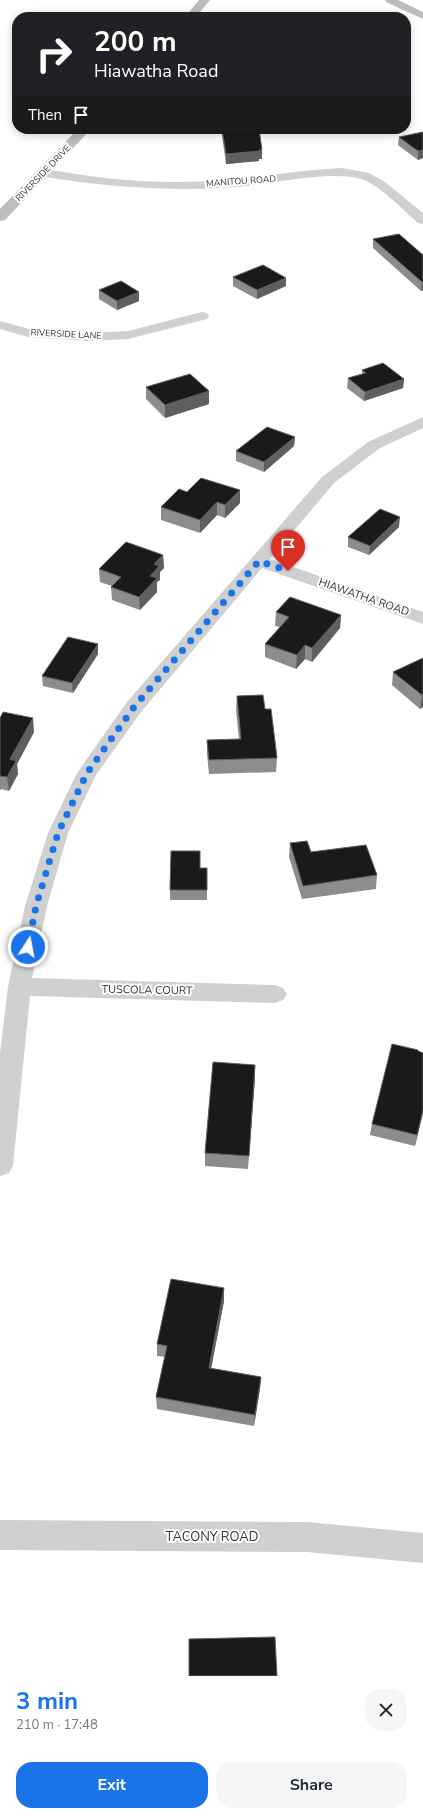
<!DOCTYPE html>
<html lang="en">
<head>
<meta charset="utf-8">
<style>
  body { margin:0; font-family:"Nunito Sans",sans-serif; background:#f6f6f7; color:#1f2937; height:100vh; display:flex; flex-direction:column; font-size:15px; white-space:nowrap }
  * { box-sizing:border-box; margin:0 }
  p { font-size:13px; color:#747a83 }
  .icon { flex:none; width:22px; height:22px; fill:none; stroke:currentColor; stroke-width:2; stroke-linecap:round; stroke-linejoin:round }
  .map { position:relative; height:1676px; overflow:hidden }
  .panel { display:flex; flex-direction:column; background:#fff; flex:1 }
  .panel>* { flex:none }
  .banner { position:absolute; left:12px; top:12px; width:399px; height:122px; border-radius:16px; box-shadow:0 2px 10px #0003; background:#202124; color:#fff; overflow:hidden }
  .pin { position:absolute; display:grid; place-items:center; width:34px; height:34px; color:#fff; margin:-41px -17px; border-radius:50% 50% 50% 0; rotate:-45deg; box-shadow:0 0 4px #0007 }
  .pin .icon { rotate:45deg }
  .me { position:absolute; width:44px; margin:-22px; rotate:11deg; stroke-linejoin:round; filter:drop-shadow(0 0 3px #0008) }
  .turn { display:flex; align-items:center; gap:14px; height:84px; padding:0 16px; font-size:18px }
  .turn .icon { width:52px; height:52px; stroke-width:2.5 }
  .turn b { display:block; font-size:28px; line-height:34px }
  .then { display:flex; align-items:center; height:38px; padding:0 16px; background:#0003; gap:8px; font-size:15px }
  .round { display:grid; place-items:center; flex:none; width:42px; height:42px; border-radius:16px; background:#f6f6f7 }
  .head { display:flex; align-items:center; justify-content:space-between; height:68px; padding:0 16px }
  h1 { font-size:24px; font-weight:700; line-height:30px; color:#1a73e8 }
  .action { display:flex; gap:8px; margin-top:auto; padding:8px 16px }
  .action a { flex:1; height:46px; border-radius:16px; background:#1a73e8; color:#fff; font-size:16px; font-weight:700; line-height:46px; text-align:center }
  .action a+a { background:#f6f6f7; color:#1f2937 }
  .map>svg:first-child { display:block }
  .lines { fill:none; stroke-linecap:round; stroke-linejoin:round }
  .street { fill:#d0d0d0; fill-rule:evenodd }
  .secondary { fill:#bdbdbd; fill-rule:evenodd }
  .wall { fill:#8c8c8c }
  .shaded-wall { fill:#5f5f5f }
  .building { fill:#1a1a1a; stroke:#5f5f5f }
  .route { stroke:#1a73e8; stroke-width:7; stroke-dasharray:0 12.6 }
  .labels { text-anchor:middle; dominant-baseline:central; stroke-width:4; stroke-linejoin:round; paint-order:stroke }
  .far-street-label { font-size:9px; fill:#333; stroke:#fff }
  .street-label { font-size:11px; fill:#333; stroke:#fff }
  .near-street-label { font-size:13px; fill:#333; stroke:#fff }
</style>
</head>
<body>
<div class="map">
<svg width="423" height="1676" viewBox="0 0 423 1676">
  <rect width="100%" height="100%" fill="#fff"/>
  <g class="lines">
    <g class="street">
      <path d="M342,168L369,173L385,182L423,213V224L418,223C403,210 380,185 361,179C330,170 271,184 237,187C170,192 110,187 44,177L40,176L38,173L40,170L44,169C86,176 129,182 172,182C229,183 285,171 342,168Z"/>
      <polygon points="202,312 207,313 209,316 207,319 128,339 87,341 28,337 0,329 0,321 29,329 87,333 128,331"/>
      <polygon points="423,417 423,428 380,448 334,483 270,559 423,612 423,624 262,568 141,712 96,775 68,833 47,906 32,978 275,985 283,988 287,994 283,1000 275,1003 30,996 13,1165 9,1173 0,1176 0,1053 8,987 25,906 48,833 77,773 127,702 322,477 368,442"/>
      <polygon points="0,1520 307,1522 423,1533 423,1563 307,1552 0,1550"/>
    </g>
    <g class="secondary">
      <polygon points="199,0 210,0 196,17 185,17"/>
      <polygon points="385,0 398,0 423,12 423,19 386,2"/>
      <polygon points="78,129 91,129 5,220 0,221 0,209"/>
    </g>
  </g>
  <g class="wall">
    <polygon points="221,129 259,129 262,159 259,159 259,161 226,164"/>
    <polygon points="423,132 423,158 418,160 398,145 399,137"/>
    <polygon points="373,239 423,255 423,290 421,291 373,248"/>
    <polygon points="233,277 286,278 286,286 257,299 233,286"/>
    <polygon points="99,290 139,301 117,310 99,299"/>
    <polygon points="362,370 404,379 403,388 364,401 347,388 348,378 362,374"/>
    <polygon points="146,387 209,391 209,404 165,418 146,399"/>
    <polygon points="295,437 294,446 264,472 236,461 236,451"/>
    <polygon points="187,492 240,503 225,518 217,515 200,533 161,520 161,507"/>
    <polygon points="399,527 369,555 348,547 348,537"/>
    <polygon points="163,555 164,568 160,572 160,580 157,582 157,592 140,610 112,600 111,587 112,586 100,582 99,569"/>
    <polygon points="276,612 341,615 340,628 312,662 305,659 296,669 265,657 265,644 280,627 275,626"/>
    <polygon points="98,644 98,654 73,693 43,686 42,676"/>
    <polygon points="423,658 423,707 420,709 392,685 393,672"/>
    <polygon points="237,696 265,709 277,758 276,772 209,774 207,754 207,740 239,739 236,710"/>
    <polygon points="0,718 34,732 17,764 18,774 9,791 1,789 0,791"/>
    <polygon points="290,843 311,852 377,875 376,889 302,899 289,857"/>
    <polygon points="200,868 207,868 207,900 170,900 170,890"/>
    <polygon points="418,1051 423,1053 423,1113 415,1146 370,1135 372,1124"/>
    <polygon points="255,1078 248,1169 205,1166 205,1153"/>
    <polygon points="224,1301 211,1368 261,1377 260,1389 254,1426 157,1409 156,1397 165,1357 157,1356 157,1344"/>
  </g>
  <g class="shaded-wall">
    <polygon points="259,150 262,150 262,159 259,159 259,161 226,164 226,154"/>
    <polygon points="423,150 423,158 418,160 418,151"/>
    <polygon points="286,278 286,286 257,299 257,290"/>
    <polygon points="422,282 423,282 423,290 421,291"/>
    <polygon points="139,292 139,301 117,310 117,301"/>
    <polygon points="404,379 403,388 364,401 365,392"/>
    <polygon points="209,391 209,404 165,418 165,405"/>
    <polygon points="295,437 294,446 264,472 264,462"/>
    <polygon points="240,490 240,503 225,518 225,505"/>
    <polygon points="217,502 217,515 200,533 200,520"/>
    <polygon points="400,517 399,527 369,555 370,546"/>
    <polygon points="163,555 164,568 160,572 160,580 157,582 157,592 140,610 139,597 150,576 154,564"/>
    <polygon points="341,615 340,628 312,662 312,648"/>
    <polygon points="98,644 98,654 73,693 72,683"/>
    <polygon points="305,645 305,659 296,669 297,655"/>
    <polygon points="423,694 423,707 420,709 422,695"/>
    <polygon points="33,718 34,732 17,764 18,774 9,791 7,777 10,759"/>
    <polygon points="255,1065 255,1078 248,1169 249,1156"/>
    <polygon points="423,1110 423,1113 415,1146 417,1135"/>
    <polygon points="224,1288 224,1301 209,1380 209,1368"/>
    <polygon points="261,1377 260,1389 254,1426 255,1415"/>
  </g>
  <g class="building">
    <polygon points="222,129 259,129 262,150 259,150 260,151 226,154"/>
    <polygon points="423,132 423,150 418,151 399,137"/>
    <polygon points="399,234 423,255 423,282 422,282 373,239"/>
    <polygon points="263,265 286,278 257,290 233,277"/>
    <polygon points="121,281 139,292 117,301 99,290"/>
    <polygon points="383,363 404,379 365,392 348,378 366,373 362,370"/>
    <polygon points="190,374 209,391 165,405 146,387"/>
    <polygon points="267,427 295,437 264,462 236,451"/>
    <polygon points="201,478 240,490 225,505 217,502 200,520 161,507 179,489 187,492"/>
    <polygon points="380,509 400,517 370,546 348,537"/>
    <polygon points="126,542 163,555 154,564 159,566 150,576 157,578 139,597 111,587 121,577 99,569"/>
    <polygon points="290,597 341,615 312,648 305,645 297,655 265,644 289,617 276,612"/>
    <polygon points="68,637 98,644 72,683 42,676"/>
    <polygon points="423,658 423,694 422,695 393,672"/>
    <polygon points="263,695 265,709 271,709 277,758 209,760 207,740 241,739 237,696"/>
    <polygon points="3,712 33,718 10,759 16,761 7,777 0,776 0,718"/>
    <polygon points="307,841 311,852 366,845 377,875 303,886 290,843"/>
    <polygon points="171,851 200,851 200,868 207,868 207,890 170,890"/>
    <polygon points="392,1044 418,1050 418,1051 423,1053 423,1110 417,1135 372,1124"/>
    <polygon points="213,1062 255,1065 249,1156 205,1153"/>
    <polygon points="171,1279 224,1288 209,1368 261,1377 255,1415 156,1397 167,1346 157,1344"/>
    <polygon points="275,1637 277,1676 189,1676 189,1639"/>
  </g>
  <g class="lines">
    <polyline class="route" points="28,947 36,906 58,833 87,773 134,707 259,561 288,571"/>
  </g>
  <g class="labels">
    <g class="far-street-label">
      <text transform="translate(43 173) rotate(-46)">RIVERSIDE DRIVE</text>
      <text transform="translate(241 181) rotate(-4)">MANITOU ROAD</text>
      <text transform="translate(66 334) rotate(3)">RIVERSIDE LANE</text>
    </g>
    <g class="street-label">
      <text transform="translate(364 597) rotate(19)">HIAWATHA ROAD</text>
      <text transform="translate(147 990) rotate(1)">TUSCOLA COURT</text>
    </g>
    <g class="near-street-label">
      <text x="212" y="1537">TACONY ROAD</text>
    </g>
  </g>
</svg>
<div class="pin" style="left:288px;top:571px;background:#d93025"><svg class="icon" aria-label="arrive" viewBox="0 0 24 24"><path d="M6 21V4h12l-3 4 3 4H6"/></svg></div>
<svg class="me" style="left:28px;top:947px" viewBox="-20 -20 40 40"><circle r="17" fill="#1a73e8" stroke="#fff" stroke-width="3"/><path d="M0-11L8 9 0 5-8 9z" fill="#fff"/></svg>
<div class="banner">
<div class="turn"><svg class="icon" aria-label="right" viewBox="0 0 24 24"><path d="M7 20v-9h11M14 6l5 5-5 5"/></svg><div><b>200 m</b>Hiawatha Road</div></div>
<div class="then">Then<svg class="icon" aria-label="arrive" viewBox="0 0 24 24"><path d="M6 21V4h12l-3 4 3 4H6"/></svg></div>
</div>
</div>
<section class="panel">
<div class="head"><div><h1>3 min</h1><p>210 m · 17:48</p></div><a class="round"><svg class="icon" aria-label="close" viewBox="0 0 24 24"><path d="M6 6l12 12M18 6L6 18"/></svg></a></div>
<div class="action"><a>Exit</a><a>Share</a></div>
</section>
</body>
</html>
